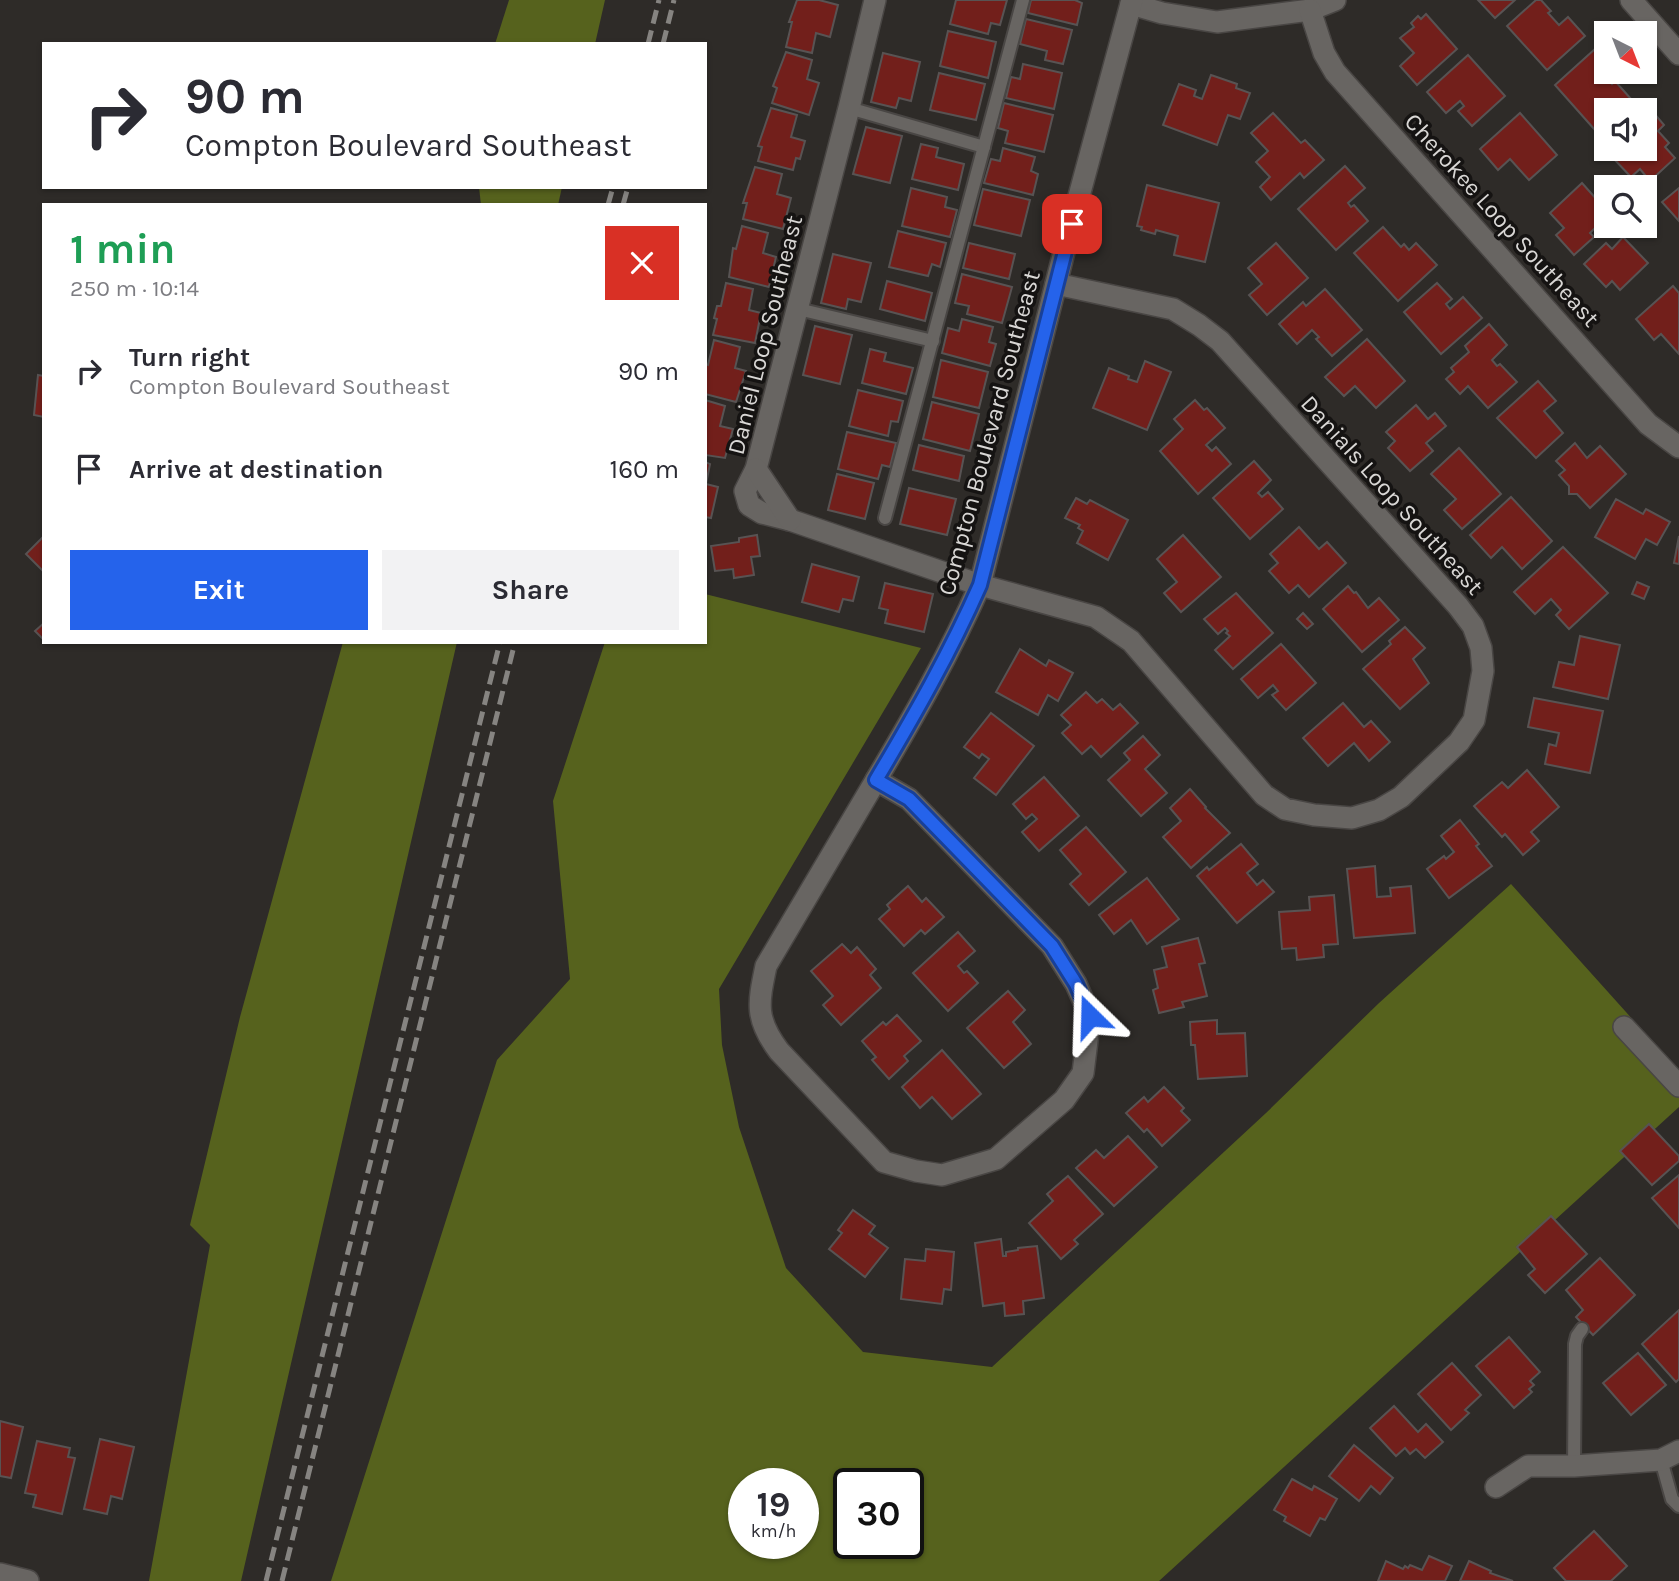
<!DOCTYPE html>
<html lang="en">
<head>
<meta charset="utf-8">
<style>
  body { margin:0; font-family:Karla,sans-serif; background:#f2f2f3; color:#2b2b33; height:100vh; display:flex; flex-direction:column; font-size:26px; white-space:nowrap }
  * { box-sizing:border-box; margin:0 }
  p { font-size:23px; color:#7c7c81 }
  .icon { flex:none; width:38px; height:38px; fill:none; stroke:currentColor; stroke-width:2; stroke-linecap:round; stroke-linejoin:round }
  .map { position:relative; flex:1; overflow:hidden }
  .details { position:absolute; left:42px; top:203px; width:665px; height:441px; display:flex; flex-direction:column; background:#fff; border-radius:0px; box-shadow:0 2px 5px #0004 }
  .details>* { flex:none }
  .top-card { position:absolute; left:42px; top:42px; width:665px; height:147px; border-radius:0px; box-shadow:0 2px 5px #0004; background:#fff; color:#2b2b33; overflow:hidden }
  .needle { width:46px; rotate:138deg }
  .buttons { position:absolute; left:1594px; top:21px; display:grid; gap:14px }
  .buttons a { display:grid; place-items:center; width:63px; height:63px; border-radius:0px; background:#fff; box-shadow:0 2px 5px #0004; font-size:35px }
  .speed { position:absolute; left:728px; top:1468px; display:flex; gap:14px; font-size:35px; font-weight:700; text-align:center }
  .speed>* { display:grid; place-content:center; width:91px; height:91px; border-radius:50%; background:#fff; box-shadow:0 2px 5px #0004; line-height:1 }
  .speed small { font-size:18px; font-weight:400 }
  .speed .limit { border:4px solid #111; border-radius:10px; background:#fff; color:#111 }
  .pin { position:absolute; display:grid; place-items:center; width:60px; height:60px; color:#fff; margin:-30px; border-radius:14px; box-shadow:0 4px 10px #0006 }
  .me { position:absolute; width:77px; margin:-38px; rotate:338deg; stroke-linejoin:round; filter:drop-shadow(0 0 5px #0008) }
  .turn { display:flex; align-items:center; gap:24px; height:147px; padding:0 28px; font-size:32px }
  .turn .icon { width:91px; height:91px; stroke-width:2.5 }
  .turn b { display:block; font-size:49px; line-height:60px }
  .round { display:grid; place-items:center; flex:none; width:74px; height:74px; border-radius:0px; background:#f2f2f3 }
  .summary { display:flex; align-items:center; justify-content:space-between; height:119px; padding:0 28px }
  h1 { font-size:42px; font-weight:700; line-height:52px; color:#1e9e55 }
  .cta { display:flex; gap:14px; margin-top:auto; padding:14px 28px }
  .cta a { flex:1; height:80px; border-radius:0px; background:#2563eb; color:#fff; font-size:28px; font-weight:700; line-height:80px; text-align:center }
  .cta a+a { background:#f2f2f3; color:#2b2b33 }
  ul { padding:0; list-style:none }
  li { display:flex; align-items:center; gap:21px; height:98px; padding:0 28px }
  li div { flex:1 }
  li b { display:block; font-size:26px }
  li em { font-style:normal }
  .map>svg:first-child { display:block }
  .forest { fill:#56621d; fill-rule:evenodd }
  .building { fill:#721f1b; stroke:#585353; stroke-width:2 }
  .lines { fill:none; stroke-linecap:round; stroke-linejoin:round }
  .service-casing { stroke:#494644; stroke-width:16 }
  .minor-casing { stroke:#494644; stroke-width:24 }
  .service { stroke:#686562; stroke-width:12 }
  .minor { stroke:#686562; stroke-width:21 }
  .rail { stroke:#868481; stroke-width:5; stroke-dasharray:14 7; stroke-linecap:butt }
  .route-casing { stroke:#184099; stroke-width:18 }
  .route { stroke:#2563eb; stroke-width:12 }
  .labels { text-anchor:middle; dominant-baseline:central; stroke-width:7; stroke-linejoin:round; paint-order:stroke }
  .street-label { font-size:24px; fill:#d9d7d5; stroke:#151312 }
</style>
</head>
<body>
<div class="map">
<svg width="1679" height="1581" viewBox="0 0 1679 1581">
  <rect width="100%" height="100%" fill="#2e2b28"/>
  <g class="forest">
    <polygon points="509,0 605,0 595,44 495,44"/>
    <polygon points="479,187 562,187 558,205 481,205"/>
    <path d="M705,594L921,648L719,989L722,1045L739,1127L786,1268L863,1352L992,1367L1266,1113L1379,1003L1511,884L1679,1071V1107L1159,1581H331L497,1060L570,979L553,801L605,642H705ZM744,1484H803V1544H744ZM849,1484H908V1544H849Z"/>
    <polygon points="343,642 457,642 241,1581 149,1581 210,1245 190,1225 240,1017"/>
  </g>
  <g class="building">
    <polygon points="797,0 819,0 838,5 830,37 816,33 812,53 786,47 792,22 789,22"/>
    <polygon points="956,0 1007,0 1000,25 991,23 988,34 950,24"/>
    <polygon points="1031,0 1075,0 1082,3 1077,25 1028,13"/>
    <polygon points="1478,0 1515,0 1495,18"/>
    <polygon points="1536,0 1541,0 1551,11 1548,13 1559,25 1568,17 1585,36 1547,70 1507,26"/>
    <polygon points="1426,14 1457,49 1417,85 1400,66 1414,53 1400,38 1414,27 1411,23 1418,16 1421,19"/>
    <polygon points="1026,19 1072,30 1063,64 1045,60 1047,51 1020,44"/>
    <polygon points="948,31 996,42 988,78 940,66"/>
    <polygon points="1595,49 1606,62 1606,72 1613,72 1607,78 1612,84 1615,81 1631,99 1618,110 1606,110 1606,121 1595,130 1555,85"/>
    <polygon points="786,52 812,60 807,79 819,83 809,115 772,103 777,88 773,86"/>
    <polygon points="883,53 920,62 911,101 899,98 896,108 871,102"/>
    <polygon points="1468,55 1505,96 1472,126 1458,111 1464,106 1460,101 1446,113 1427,92"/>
    <polygon points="1023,64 1062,73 1054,109 1006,98 1011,77 1020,79"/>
    <polygon points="939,73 985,84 976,120 930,110"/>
    <polygon points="1211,75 1237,84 1236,88 1250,93 1240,119 1228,115 1217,145 1163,125 1179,84 1196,90 1194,96 1202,99"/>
    <polygon points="1004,103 1053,115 1044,152 1005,143 1008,131 998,128"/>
    <polygon points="1647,105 1664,125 1658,131 1669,143 1665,147 1675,158 1650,181 1640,169 1631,177 1613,158 1622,149 1645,149 1645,110 1641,110"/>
    <polygon points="771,108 797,115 791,137 805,141 800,159 796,158 793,170 758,161 762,147 758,146"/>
    <polygon points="1273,113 1301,143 1305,140 1324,160 1304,178 1300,173 1271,200 1260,187 1270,177 1256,162 1268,151 1251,133"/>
    <polygon points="1520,113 1557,155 1529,180 1510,159 1498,170 1480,149"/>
    <polygon points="866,127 902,136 890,183 853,174"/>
    <polygon points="921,144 938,148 936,157 964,164 958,190 912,179"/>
    <polygon points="1003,148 1035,157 1031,171 1038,174 1033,195 984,183 991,159 1000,161"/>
    <polygon points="1345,166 1365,188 1348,203 1351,207 1354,205 1368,221 1336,250 1298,209"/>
    <polygon points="755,167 782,174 777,194 791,198 783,229 743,219 747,203 743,203"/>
    <polygon points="1582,183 1606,210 1606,217 1590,233 1594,237 1574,255 1556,235 1564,228 1550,213"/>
    <polygon points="1147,185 1219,203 1205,262 1174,255 1178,236 1156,230 1155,234 1141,230 1142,227 1137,226"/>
    <polygon points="911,188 947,197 945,207 957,210 950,237 902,226"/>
    <polygon points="1679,188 1679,221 1662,202"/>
    <polygon points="983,189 1030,200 1021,236 974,225"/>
    <polygon points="742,226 768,233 763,253 776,257 769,287 729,277 733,248 736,249"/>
    <polygon points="1383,227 1401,247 1404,244 1409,250 1416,243 1437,265 1398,301 1354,253"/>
    <polygon points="898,231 946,243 940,267 932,264 928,276 889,267"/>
    <polygon points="1623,237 1648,263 1620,290 1612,281 1606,287 1584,264 1606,243 1612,249"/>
    <polygon points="969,243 1015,254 1009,279 963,268"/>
    <polygon points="1276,243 1308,278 1267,315 1249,295 1262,284 1248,268"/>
    <polygon points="833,254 871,263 861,302 848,299 846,309 821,303"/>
    <polygon points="962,274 1012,287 1002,323 967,314 969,306 955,303"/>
    <polygon points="887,281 932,293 925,321 880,309"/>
    <polygon points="726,283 753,289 749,310 761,313 755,343 713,335 717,319 714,318 717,306 721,306"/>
    <polygon points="1437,283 1452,299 1446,304 1450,309 1463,297 1482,318 1441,354 1404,312"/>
    <polygon points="1673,286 1679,293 1679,354 1661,334 1654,340 1636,319"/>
    <polygon points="1325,289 1362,330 1332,356 1316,339 1319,337 1312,330 1297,344 1279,324 1303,302 1306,306"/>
    <polygon points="962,319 993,327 989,342 996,344 990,366 942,353 948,328 959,331"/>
    <polygon points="1489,324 1507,345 1492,360 1497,366 1500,364 1517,382 1488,408 1468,386 1460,394 1446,379 1454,372 1451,368 1469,352 1465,346"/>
    <polygon points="815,326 852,335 840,384 803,375"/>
    <polygon points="1367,339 1405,381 1376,408 1355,386 1344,396 1325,377"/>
    <polygon points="714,340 740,347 735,368 746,371 736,402 705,394 705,364 708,365"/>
    <polygon points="870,349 886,353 884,361 913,368 906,394 862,383"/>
    <polygon points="941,360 988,372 979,408 933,397"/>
    <polygon points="1145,361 1171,372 1147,430 1093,408 1109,368 1129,376 1128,379 1137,382"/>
    <polygon points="38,375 44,376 44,417 34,415"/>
    <polygon points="1538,381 1556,401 1544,411 1563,433 1536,458 1497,418"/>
    <polygon points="858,390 903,401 898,422 891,421 888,436 849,426"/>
    <polygon points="705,400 725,406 720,426 733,429 725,458 705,455"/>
    <polygon points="1195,400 1204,410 1207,408 1225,428 1206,445 1212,451 1216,447 1231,464 1198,494 1160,451 1183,429 1174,419"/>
    <polygon points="932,402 979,414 970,451 923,439"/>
    <polygon points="1416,405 1428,419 1435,413 1446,426 1426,443 1433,451 1410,471 1388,448 1395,441 1386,432"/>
    <polygon points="847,432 896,443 890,467 882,465 878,479 838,469"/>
    <polygon points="1575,443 1587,458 1600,446 1626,474 1590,508 1577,494 1569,494 1569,486 1559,475 1565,470 1556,461"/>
    <polygon points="919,445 964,456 959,481 913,470"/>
    <polygon points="1459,448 1501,494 1462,529 1444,510 1456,499 1431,474"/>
    <polygon points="1254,461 1271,480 1258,493 1262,497 1268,492 1283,509 1250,539 1213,498"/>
    <polygon points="705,462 710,464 706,484 718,487 711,518 705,517"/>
    <polygon points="837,474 874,483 865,519 828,510"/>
    <polygon points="909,488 956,499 947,535 900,524"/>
    <polygon points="1511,497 1552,541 1522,569 1502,547 1491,558 1470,535"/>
    <polygon points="1076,498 1087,504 1090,500 1128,520 1108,560 1077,543 1083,531 1078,528 1080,525 1065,518"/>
    <polygon points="1616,499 1643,514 1646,509 1670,522 1657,545 1646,539 1635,559 1595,537"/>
    <polygon points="1299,527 1319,549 1327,542 1346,563 1309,597 1298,585 1289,593 1269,571 1278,563 1270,554"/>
    <polygon points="757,535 760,556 751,557 754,575 734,578 733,569 715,571 711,546 739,542 739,538"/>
    <polygon points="1183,535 1221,577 1181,612 1164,593 1177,582 1157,559"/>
    <polygon points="44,536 44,572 26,554"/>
    <polygon points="1679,536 1679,564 1674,563"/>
    <polygon points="1563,547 1608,593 1569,629 1556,615 1561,610 1551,599 1535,614 1514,592"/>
    <polygon points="812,564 859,577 853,601 843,599 839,612 802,602"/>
    <polygon points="1637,582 1649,587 1644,599 1632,594"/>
    <polygon points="885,583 933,594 924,632 885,623 888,610 879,608"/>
    <polygon points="1348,586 1354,593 1356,592 1368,608 1379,598 1399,620 1362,652 1323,609"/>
    <polygon points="1236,593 1273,633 1233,669 1215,650 1230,636 1226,633 1228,631 1225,628 1218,634 1204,619"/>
    <polygon points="1303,613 1313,624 1307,629 1297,619"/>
    <polygon points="44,623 44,640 35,631"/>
    <polygon points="1405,627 1425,648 1413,659 1429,683 1400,709 1363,669 1391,644 1389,641"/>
    <polygon points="1580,636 1620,645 1608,699 1553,687 1559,662 1574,665"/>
    <polygon points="1281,644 1316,683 1286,710 1272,695 1278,691 1273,685 1258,698 1241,679"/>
    <polygon points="1020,649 1046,666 1049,660 1073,673 1058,701 1048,695 1038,715 996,692"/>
    <polygon points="1086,692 1097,703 1102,699 1113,710 1120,704 1138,723 1101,757 1091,746 1082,754 1062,733 1071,725 1061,715"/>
    <polygon points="1534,698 1603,711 1590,773 1545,764 1549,744 1556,746 1559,733 1528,727"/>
    <polygon points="1343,703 1364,727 1371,721 1390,742 1369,761 1354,743 1328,766 1303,738"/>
    <polygon points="991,713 1034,746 996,795 974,778 989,759 982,754 979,758 964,747"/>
    <polygon points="1143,736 1160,755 1145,769 1167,793 1141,816 1108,780 1130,760 1124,753"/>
    <polygon points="1527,770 1559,807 1531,832 1539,841 1523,855 1505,834 1502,837 1474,806 1502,782 1508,788"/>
    <polygon points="1044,777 1079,816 1039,851 1022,832 1037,819 1032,814 1026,819 1013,804"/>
    <polygon points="1190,789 1206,807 1205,808 1230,833 1191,868 1163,837 1181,821 1170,808"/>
    <polygon points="1460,820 1479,844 1476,846 1492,866 1449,898 1427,869 1444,856 1446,859 1454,852 1441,836"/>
    <polygon points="1086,827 1126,872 1089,905 1070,884 1081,874 1060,850"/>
    <polygon points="1241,844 1258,864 1247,873 1257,885 1263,880 1274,892 1237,923 1197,876 1207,867 1209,870"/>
    <polygon points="1375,866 1377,897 1391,896 1390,888 1411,886 1415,933 1354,938 1347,869"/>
    <polygon points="1147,878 1179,919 1147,944 1131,920 1114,934 1099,915"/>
    <polygon points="908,886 922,902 926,898 944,917 925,934 921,930 904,946 879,919 890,909 887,905"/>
    <polygon points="1334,895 1338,944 1323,945 1324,957 1297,960 1296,948 1282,949 1279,912 1310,910 1309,897"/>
    <polygon points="958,932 975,951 958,966 964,973 967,971 978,983 948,1011 913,973"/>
    <polygon points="1198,938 1205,963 1199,964 1207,996 1182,1002 1184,1007 1159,1013 1153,990 1158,988 1154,970 1167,967 1162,947"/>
    <polygon points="842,944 851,953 857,947 876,969 870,975 881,988 841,1025 823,1005 833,996 811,971"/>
    <polygon points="1008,991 1025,1010 1013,1022 1031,1044 1004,1068 967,1028"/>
    <polygon points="897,1015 921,1041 904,1056 908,1061 889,1079 872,1060 876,1057 862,1041 883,1022 886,1025"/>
    <polygon points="1217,1020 1217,1034 1245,1033 1247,1076 1198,1079 1195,1045 1191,1045 1190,1022"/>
    <polygon points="942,1050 981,1094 952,1119 932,1097 920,1108 902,1087"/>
    <polygon points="1164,1087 1184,1108 1181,1111 1190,1120 1162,1146 1147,1129 1144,1132 1126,1113 1144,1097 1148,1102"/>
    <polygon points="1649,1124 1679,1156 1679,1161 1652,1185 1620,1151"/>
    <polygon points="1128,1136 1157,1167 1114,1206 1076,1168 1096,1150 1104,1158"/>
    <polygon points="1679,1175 1679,1228 1652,1198"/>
    <polygon points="1068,1176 1103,1214 1074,1240 1078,1244 1061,1259 1029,1223 1053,1201 1047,1194"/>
    <polygon points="853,1210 875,1226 869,1234 888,1248 865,1277 829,1249 842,1233 838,1230"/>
    <polygon points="1551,1216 1587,1254 1545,1293 1528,1275 1535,1269 1517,1247"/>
    <polygon points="1001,1239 1003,1256 1006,1256 1006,1252 1018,1250 1018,1248 1037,1246 1044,1298 1023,1301 1024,1314 1005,1316 1004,1303 983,1306 975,1243"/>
    <polygon points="926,1249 954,1252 951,1290 944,1289 942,1304 901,1299 905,1259 925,1261"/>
    <polygon points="1600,1258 1635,1295 1593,1335 1576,1317 1583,1310 1566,1290"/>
    <polygon points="1679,1310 1679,1379 1676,1382 1642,1344"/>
    <polygon points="1509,1337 1540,1372 1530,1381 1534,1385 1529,1389 1532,1392 1514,1408 1476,1366"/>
    <polygon points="1638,1353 1666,1385 1631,1415 1603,1383"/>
    <polygon points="1452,1363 1481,1395 1465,1410 1469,1413 1451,1430 1418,1394"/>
    <polygon points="1394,1406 1418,1432 1426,1424 1443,1442 1425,1458 1416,1449 1410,1454 1405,1448 1396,1456 1370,1428"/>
    <polygon points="0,1421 23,1427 11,1478 0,1476"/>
    <polygon points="100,1439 134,1447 122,1499 111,1496 107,1514 84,1509"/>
    <polygon points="37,1441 70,1448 68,1457 75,1458 62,1514 33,1507 36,1495 25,1493"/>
    <polygon points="1354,1445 1393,1478 1380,1494 1371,1486 1359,1501 1329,1476"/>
    <polygon points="1292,1479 1312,1490 1314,1486 1337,1499 1325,1520 1320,1518 1310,1536 1284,1521 1286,1517 1274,1510"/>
    <polygon points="1594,1531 1627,1566 1611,1581 1566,1581 1554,1568"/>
    <polygon points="1429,1556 1452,1566 1445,1581 1378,1581 1386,1561 1403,1569 1405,1566 1408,1568 1410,1565 1422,1570"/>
    <polygon points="1469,1561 1491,1571 1490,1573 1513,1581 1460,1581"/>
  </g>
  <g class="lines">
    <g class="service-casing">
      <g id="service">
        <polyline points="849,108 984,147"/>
        <polyline points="798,309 933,341"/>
        <polyline points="885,518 1023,0"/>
        <polyline points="1661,1460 1672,1499 1679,1506"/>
        <polyline points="1574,1466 1575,1344 1577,1336 1582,1329"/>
      </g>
    </g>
    <g class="minor-casing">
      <g id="minor">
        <polyline points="875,0 849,108 756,469 745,491 749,505 762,513 790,520 980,585 1096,617 1131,641 1264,795 1285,809 1314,815 1352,818 1379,810 1401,797 1459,742 1474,720 1483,671 1481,648 1473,626 1458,606 1220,341 1199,325 1173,309 1056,284"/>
        <polyline points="1631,0 1679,54"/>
        <polyline points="1131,4 1162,13 1217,22 1310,10 1335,0"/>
        <polyline points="1310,10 1324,53 1335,72 1648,424 1679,447"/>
        <polyline points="756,469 790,520"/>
        <path d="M876,780L909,799L1052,946L1076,984L1090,1016L1083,1073L1064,1100L996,1159L942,1175L916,1171L884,1162L779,1051C755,1019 758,1004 766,966Z"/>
        <path d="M876,780C914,716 950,653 980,585L1065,248L1132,0"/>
        <polyline points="1624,1027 1679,1086"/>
        <polyline points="1496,1487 1528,1466 1574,1466 1661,1460 1679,1451"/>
        <polyline points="0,1574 28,1581"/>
      </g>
    </g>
    <use href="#service" class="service"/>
    <use href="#minor" class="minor"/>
    <g class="rail">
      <polyline points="648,44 659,0"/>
      <polyline points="663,44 674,0"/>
      <polyline points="608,205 613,187"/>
      <polyline points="623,205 628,187"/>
      <polyline points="266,1581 500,642"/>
      <polyline points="282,1581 515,642"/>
    </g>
  </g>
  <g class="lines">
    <g class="route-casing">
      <path id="route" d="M1072,224L980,585C950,653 914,716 876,780L909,799L1052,946L1076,984L1090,1016"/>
    </g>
    <use href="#route" class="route"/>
  </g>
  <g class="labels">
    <g class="street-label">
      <text transform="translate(1502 220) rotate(48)">Cherokee Loop Southeast</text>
      <text transform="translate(765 335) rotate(-76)">Daniel Loop Southeast</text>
      <text transform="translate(989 433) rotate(-75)">Compton Boulevard Southeast</text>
      <text transform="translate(1392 495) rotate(48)">Danials Loop Southeast</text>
    </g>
  </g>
</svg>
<div class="buttons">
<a><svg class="needle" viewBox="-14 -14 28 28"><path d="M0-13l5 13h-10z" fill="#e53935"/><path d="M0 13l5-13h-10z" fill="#7c7c81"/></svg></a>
<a><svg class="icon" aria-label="sound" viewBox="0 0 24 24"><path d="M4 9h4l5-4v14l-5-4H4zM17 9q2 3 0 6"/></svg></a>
<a><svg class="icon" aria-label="search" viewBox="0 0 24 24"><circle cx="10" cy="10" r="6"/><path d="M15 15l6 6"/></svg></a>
</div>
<div class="speed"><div>19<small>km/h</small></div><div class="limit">30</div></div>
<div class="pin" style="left:1072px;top:224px;background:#d93025"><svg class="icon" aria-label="arrive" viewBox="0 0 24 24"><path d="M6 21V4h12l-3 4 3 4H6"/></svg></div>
<svg class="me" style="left:1090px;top:1016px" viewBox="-20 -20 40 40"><path d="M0-17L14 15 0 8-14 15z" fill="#2563eb" stroke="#fff" stroke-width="4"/></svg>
<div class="top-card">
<div class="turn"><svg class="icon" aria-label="right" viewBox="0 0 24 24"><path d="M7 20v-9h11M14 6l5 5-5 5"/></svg><div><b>90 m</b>Compton Boulevard Southeast</div></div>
</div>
<section class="details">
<div class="summary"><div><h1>1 min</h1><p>250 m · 10:14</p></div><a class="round" style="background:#d93025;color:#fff"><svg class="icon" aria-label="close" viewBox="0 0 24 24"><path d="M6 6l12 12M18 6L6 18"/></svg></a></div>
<ul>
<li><svg class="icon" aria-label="right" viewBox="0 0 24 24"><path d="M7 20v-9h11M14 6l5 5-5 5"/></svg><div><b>Turn right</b><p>Compton Boulevard Southeast</p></div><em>90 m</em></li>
<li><svg class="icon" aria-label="arrive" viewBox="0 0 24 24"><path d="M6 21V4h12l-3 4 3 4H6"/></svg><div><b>Arrive at destination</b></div><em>160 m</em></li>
</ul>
<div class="cta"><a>Exit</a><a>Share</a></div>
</section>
</div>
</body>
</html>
